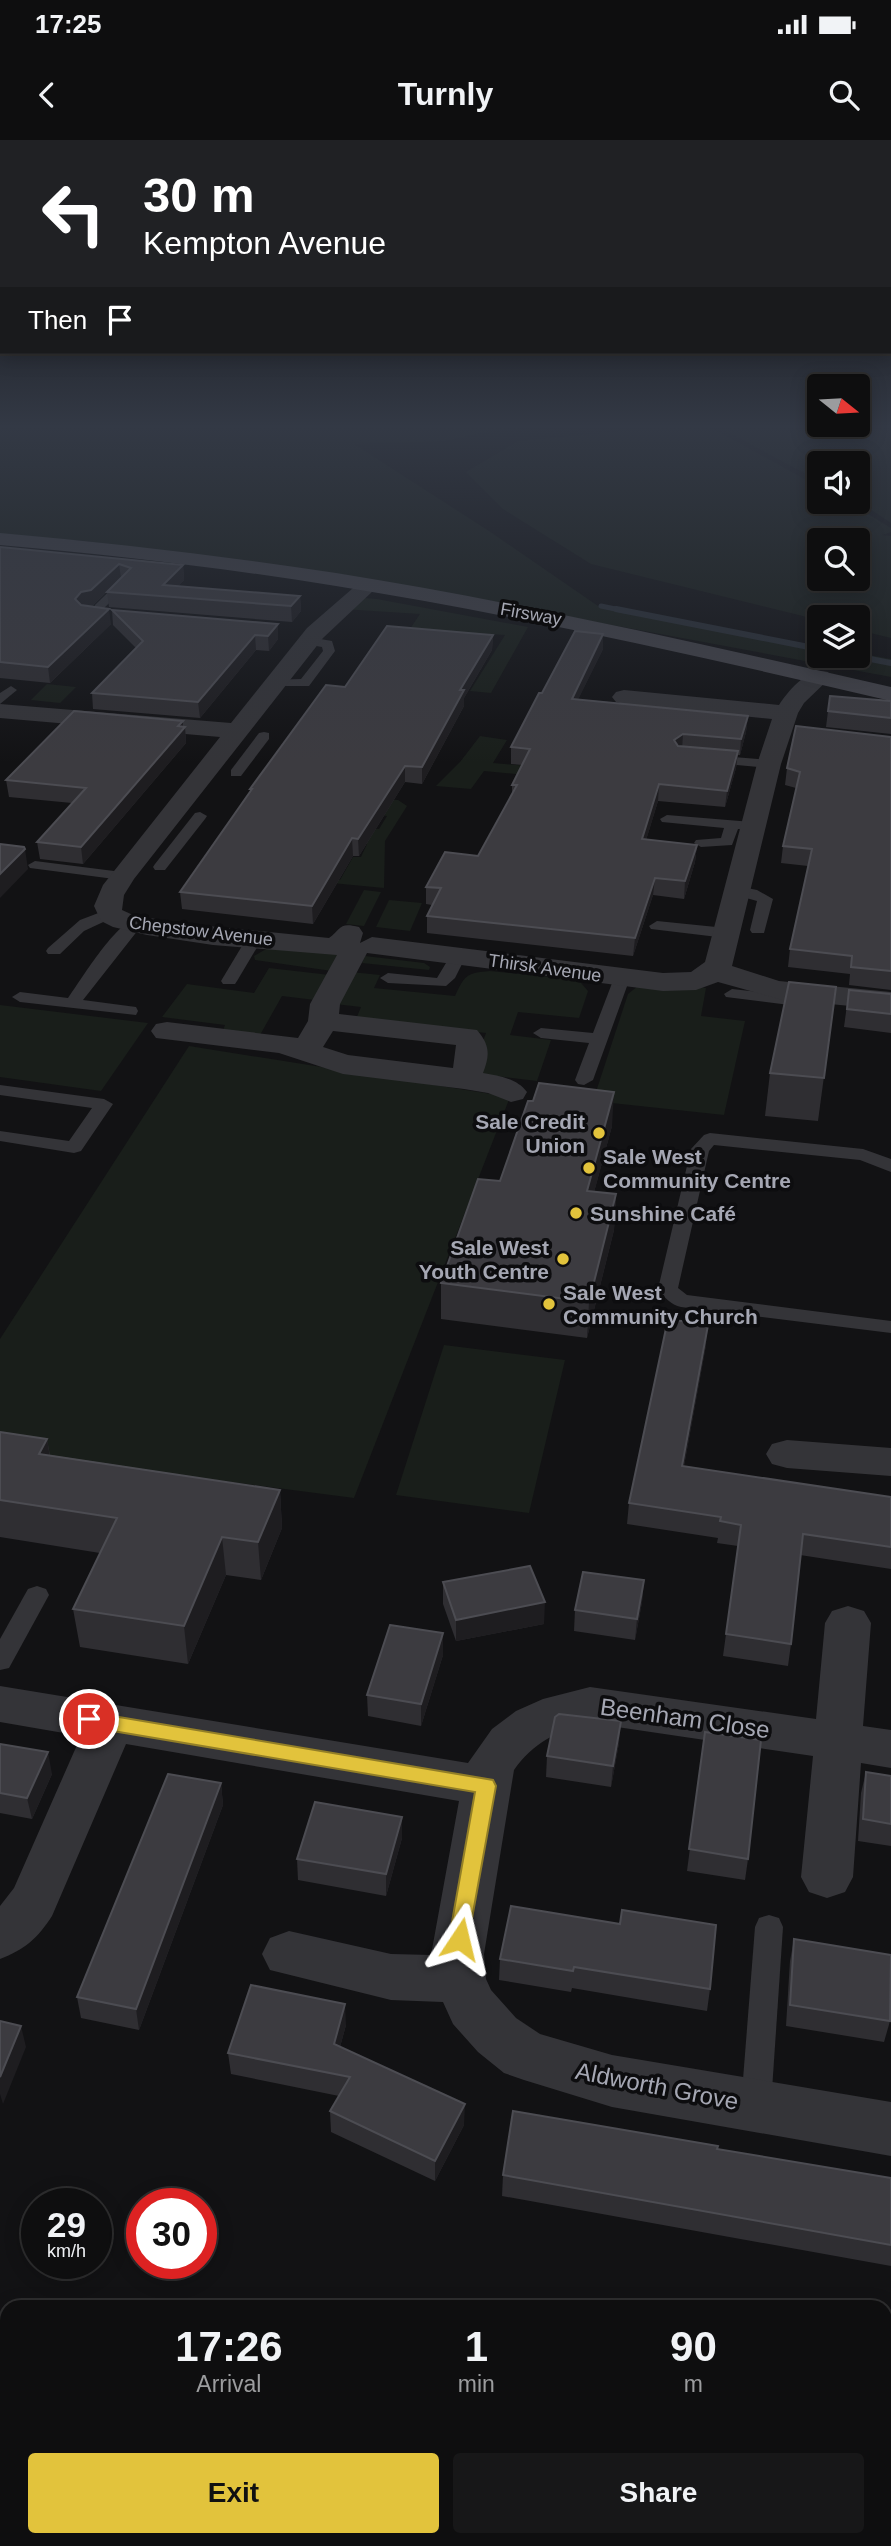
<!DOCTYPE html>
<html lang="en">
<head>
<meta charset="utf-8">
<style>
  body { margin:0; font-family:Arial,sans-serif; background:#171718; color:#f1f3f6; height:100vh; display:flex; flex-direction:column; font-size:26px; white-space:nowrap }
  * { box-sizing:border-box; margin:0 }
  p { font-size:23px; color:#9b9c9e }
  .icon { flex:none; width:38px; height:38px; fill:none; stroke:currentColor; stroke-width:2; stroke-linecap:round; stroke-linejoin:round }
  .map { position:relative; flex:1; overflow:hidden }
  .panel { position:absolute; left:0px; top:2160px; width:892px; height:247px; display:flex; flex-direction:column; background:#0e0e0f; border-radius:21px 21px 0 0; box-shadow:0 4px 18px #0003,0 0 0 2px #2e2e2f }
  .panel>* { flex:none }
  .guide { position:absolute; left:0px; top:0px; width:892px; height:214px; box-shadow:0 4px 18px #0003,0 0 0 2px #2e2e2f; background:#202124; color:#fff; overflow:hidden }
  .needle { width:46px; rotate:108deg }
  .controls { position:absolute; left:807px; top:234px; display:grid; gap:14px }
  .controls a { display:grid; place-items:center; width:63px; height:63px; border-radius:7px; background:#0e0e0f; box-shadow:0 4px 18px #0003,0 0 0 2px #2e2e2f; font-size:35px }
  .speed { position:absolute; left:21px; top:2048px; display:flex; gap:14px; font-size:35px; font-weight:700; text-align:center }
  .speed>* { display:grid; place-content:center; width:91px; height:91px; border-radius:50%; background:#0e0e0f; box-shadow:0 4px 18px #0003,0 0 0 2px #2e2e2f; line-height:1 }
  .speed small { font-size:18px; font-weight:400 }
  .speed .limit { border:10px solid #d22; background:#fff; color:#111 }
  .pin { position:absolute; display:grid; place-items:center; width:60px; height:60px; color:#fff; margin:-30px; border:4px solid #fff; border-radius:50%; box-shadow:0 2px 7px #0007 }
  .me { position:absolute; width:77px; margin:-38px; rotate:10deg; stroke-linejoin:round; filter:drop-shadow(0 0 5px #0008) }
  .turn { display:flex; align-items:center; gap:24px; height:147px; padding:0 28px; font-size:32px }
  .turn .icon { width:91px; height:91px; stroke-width:2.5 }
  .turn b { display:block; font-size:49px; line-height:60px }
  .then { display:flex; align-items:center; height:66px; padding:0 28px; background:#0003; gap:14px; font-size:26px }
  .eta { display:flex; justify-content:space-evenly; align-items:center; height:119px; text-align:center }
  .eta b { font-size:42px; font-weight:800; line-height:49px }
  .primary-button { display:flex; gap:14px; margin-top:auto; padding:14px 28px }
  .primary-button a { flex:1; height:80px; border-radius:7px; background:#e2c33c; color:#111; font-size:28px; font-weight:800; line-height:80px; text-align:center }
  .primary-button a+a { background:#171718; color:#f1f3f6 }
  .status { display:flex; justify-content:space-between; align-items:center; height:49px; padding:0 35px; background:#0e0e0f; direction:ltr }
  .status svg { height:19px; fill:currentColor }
  header { display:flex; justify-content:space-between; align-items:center; height:91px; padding:0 28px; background:#0e0e0f; font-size:32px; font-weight:800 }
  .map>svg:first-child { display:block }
  .green { fill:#191e1a; fill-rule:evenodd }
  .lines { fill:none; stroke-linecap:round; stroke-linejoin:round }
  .stream-far1 { stroke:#2a2f36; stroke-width:5 }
  .stream { stroke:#2a2f36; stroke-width:6 }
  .lane { fill:#343438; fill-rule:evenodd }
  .street { fill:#343438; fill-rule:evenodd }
  .secondary { fill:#424248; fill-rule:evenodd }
  .wall { fill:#2f2e32 }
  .shaded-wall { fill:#1e1d20 }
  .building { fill:#3c3b40; stroke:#4c4c52; stroke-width:2 }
  .route { fill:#e2c33c; stroke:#937f27; stroke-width:2 }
  .poi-dot { fill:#e2c33c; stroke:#0d0d0f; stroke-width:2.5 }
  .labels { text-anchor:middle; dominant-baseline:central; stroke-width:7; stroke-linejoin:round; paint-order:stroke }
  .far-street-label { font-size:18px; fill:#a5a7b3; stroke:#0d0d0f }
  .poi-label { font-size:21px; font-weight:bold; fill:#a5a7b3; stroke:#0d0d0f; text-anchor:start }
  .near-street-label { font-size:24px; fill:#a5a7b3; stroke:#0d0d0f }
</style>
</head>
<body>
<div class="status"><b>17:25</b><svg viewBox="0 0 49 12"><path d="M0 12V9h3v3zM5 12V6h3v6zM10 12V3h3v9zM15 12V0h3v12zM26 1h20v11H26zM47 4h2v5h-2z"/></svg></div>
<header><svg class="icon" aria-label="back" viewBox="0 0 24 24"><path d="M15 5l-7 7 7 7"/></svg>Turnly<svg class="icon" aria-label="search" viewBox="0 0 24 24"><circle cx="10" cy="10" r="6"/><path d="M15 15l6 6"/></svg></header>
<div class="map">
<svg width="891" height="2406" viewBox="0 0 891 2406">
  <rect width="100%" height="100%" fill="#121214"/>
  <g class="green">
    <polygon points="0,286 552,286 485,292 445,301 354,304 489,391 598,466 819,506 819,516 858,516 858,513 891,519 891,537 585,480 85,401 0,396"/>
    <path d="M675,286H725L712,288L819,347V362H848L891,388V392L882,395L891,396V498L858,490V478H819V480L591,424L503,369L466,332L518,301ZM819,401H858V439H819Z"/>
    <polygon points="750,286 891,286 891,383 858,361 858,324 819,324 819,341 722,289"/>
    <polygon points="364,458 377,459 528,487 491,553 470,551 505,495 410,489 420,474 342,469"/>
    <polygon points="47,544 76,547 60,563 31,560"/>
    <polygon points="480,596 507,600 493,623 561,629 537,636 484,631 471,649 436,646 460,622"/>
    <polygon points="380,659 398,660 407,666 385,701 384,748 311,741 312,737 340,740 353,717 361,717 367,704 343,701 353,686 379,689 387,676 374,674"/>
    <polygon points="364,750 381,752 364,786 346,784"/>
    <polygon points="389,760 422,763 410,791 376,787"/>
    <polygon points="268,808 342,813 332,831 255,820 254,816"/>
    <polygon points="365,816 424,823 430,827 429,830 362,823"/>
    <polygon points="269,828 330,835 315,860 282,856 260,895 223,891 225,885 162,877 187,844 254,853"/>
    <path d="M490,831L570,839L581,843L588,851L579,878L518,872L510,895L551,900L537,941L471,933L486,893L356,879L361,867L335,864L351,832L380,835L374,848L455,856C465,835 466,833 490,831Z"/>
    <polygon points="685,845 706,848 701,876 745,881 724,975 593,961 628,854 638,846"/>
    <polygon points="0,865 148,883 101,951 0,937"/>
    <polygon points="189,906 510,957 354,1358 0,1312 0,1199"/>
    <polygon points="444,1205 565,1220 529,1373 396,1355"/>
  </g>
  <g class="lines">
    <polyline class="stream-far1" points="601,466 625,471"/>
    <g class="stream">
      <polyline points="616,469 819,509"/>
      <polyline points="855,516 891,523"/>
    </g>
    <g class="lane">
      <polygon points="120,441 130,443 103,469 95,469 95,465"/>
      <polygon points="309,497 332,501 335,511 309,546 273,546 273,540 301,539 323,511 322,507 305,504 305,498"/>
      <polygon points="11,546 17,550 0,564 0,553"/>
      <polygon points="264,592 269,593 269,599 241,636 231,636 231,630 259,593"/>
      <polygon points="709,615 769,620 776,624 769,628 704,622 704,616"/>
      <polygon points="200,672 207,676 205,679 165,730 155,730 153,727 155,724 195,673"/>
      <polygon points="667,675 752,682 759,686 752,690 738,689 732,705 701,707 694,703 696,700 721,698 724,688 662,682 660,679"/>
      <polygon points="35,721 122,732 129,736 122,740 30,728 28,725"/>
      <polygon points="737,746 757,750 773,759 764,793 752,793 750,790 757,761 732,754 729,751"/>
      <polygon points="109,769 117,774 114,777 84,791 60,814 48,814 46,811 48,808 80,780"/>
      <path d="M134,780L142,785L83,860L136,867L138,871L136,875L20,862L12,857L20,852L68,858C81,840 114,785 134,780Z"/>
      <polygon points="657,781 726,788 734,793 726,798 651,789 649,786"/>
      <polygon points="254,794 262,799 237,841 235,844 223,844 221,841 248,796"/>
      <polygon points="458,811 466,816 455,838 446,846 388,843 380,838 388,833 437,838 452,813"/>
      <polygon points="622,833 630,838 593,940 584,945 578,944 575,940 589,903 541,898 533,893 541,888 593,893 614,838"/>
      <polygon points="732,849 813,858 821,863 813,868 726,857 724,854"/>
      <polygon points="0,945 104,959 113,964 81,1011 74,1013 0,1001 0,991 69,1001 92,968 0,955"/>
      <path d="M710,993L863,1009L891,1019V1032L860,1020L714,1005L709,1011L678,1148L687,1155L891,1181V1193L681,1167C671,1165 664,1157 658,1149L691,1009L704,995Z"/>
      <polygon points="37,1446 46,1449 49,1455 9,1528 0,1530 0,1499 28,1449"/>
      <polygon points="769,1775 779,1778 783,1787 771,1965 767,1975 756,1979 745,1975 741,1965 755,1787 759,1778"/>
    </g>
    <g class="street">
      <path d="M367,440L374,442L377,446L374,450L323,498L134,739L124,755L122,770L133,775L178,783L329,798C342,789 338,782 359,787L363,793L360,803L372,797L663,833L691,832L705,822L757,624L772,579L624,564L616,562L612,557L616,552L624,550L779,565C789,550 808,527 828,532L831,537L804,563L798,573L781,624L732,826L779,841L891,852V870L779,859L718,842L696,850L663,851L367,813L340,864L339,874L477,890C490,905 490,915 483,933C499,936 517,938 527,952L523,959L511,962L488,953L464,949L343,934L279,913L156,898L151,891L156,884L167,882L298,898L308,881L310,864L337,815L213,805L147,795L113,787L101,781L94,766L103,745L220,597L0,578V564L231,583L307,488L360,442ZM333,891L456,905L453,928L348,915L323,907Z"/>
      <polygon points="787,1300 891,1308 891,1336 787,1328 772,1324 766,1314 772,1304"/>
      <path d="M848,1466L864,1471L871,1483L863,1586L891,1590V1628L861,1623L853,1737L845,1752L827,1758L809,1752L801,1737L813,1616L590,1583C559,1589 532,1604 514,1630L484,1814L486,1839L491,1850L516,1878L540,1894L612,1915L891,1962V2016L612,1967L524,1940L504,1933L478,1912L453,1884L443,1862L391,1860L270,1830L262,1814L270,1798L289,1791L391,1814L431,1815L459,1661L126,1604L52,1776C38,1798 24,1810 0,1819V1766L14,1748L81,1596L0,1582V1546L468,1623L492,1589L516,1571L543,1559L590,1547L816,1579L825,1483L832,1471Z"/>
    </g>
    <path class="secondary" d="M0,393C113,403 225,416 336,433C523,463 707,505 891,547V561C707,518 523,476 336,446C225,428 113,415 0,405Z"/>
  </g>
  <g class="wall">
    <polygon points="0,407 183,425 184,440 178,446 300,456 301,471 292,482 109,467 107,452 121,438 92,466 89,466 111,484 50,543 0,538"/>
    <polygon points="112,470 278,484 278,499 269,511 256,510 200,578 93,569 92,553 136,508 113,485"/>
    <polygon points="603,494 603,509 578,559 748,576 746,592 740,615 738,615 736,628 725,667 658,661 646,700 697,705 695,722 684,759 653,755 633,816 427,793 427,776 432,765 426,764 426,747 478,716 512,655 512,645 522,625 511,624 511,607 542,553"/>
    <polygon points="493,495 492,510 464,558 464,566 422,644 405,642 359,716 353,716 313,784 182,769 180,752 250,653 250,649 345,547"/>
    <polygon points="891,561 891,594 826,587 828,571"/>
    <polygon points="183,587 185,587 186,603 83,724 40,719 37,702 72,663 9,657 6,640"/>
    <polygon points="891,597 891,850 849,845 850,834 788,827 790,809 808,726 781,723 783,706 796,648 785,645 787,628"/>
    <polygon points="836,847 818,981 765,976 770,933"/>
    <polygon points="849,850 891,854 891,893 844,887"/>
    <polygon points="612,986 594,1052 616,1054 614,1090 587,1198 441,1179 441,1143 500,1041"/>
    <polygon points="706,1205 684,1326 891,1357 891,1429 800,1415 791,1504 788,1526 723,1516 738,1406 717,1403 718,1398 627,1384 629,1363"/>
    <polygon points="0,1292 47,1299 50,1315 280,1350 282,1388 261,1440 226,1435 188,1524 80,1507 73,1469 100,1413 0,1397"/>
    <polygon points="644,1440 642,1462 635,1500 574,1491 575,1470"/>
    <polygon points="443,1442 544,1484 456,1501 443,1464"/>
    <polygon points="443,1515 421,1586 368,1576 367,1555"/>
    <polygon points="705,1592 748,1719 745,1740 687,1731"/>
    <polygon points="619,1603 611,1647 546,1637 547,1616"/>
    <polygon points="0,1604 52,1634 32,1679 0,1673"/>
    <polygon points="866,1632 891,1636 891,1706 858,1701 861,1653"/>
    <polygon points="221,1643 223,1665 139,1890 81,1878 77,1857"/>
    <polygon points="402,1677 402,1698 386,1756 298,1740 297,1719"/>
    <polygon points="620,1784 710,1849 707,1871 572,1848 571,1852 499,1840 500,1819"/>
    <polygon points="794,1799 890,1881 884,1902 786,1886 790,1821"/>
    <polygon points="346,1885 340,1907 464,1985 435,2041 331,1992 330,1971 339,1956 231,1934 228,1913"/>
    <polygon points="717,2009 891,2038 891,2126 502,2056 503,2035"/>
    <polygon points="7,2231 7,2378 0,2376 0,2248"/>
    <polygon points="69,2399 275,2399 273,2406 86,2406 69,2402"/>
    <polygon points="863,2399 886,2399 891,2406 863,2406"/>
  </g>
  <g class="shaded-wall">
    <polygon points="119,424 121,438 92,466 82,467 75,459 81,452"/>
    <polygon points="183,425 184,440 168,457 163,445"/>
    <polygon points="300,456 301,471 292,482 291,466"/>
    <polygon points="109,469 111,484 50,543 48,527"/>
    <polygon points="278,484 278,499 269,511 268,496"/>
    <polygon points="603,494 603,509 571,574 572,559"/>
    <polygon points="255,495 256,510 200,578 198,562"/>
    <polygon points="493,495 492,510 464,558 464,566 422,644 422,627 460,550"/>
    <polygon points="748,576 746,592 740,615 741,599"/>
    <polygon points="183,581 183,589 185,587 186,603 83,724 81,707"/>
    <polygon points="683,594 682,610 672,616 674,600"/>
    <polygon points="738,611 736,628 725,667 727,651"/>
    <polygon points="405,626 405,642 359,716 358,699"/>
    <polygon points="659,644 658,661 641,717 642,699"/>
    <polygon points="352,698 353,716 313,784 312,766"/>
    <polygon points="697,705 695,722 684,759 685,741"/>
    <polygon points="25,709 28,729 0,758 0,734"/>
    <polygon points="655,738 653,755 633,816 635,798"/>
    <polygon points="614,952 612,986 585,1086 587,1051"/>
    <polygon points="616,1054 614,1090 587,1198 589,1162"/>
    <polygon points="708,1185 706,1205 680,1347 682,1326"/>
    <polygon points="47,1299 53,1337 39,1314"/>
    <polygon points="280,1350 282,1388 261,1440 258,1402"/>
    <polygon points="222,1397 226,1435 188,1524 184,1486"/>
    <polygon points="644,1440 642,1462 635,1500 637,1479"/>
    <polygon points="545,1462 544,1484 456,1501 456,1480"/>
    <polygon points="443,1493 443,1515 421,1586 421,1564"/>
    <polygon points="621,1581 619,1603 611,1647 613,1626"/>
    <polygon points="48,1612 52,1634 32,1679 27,1658"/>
    <polygon points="221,1643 223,1665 139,1890 136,1869"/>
    <polygon points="402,1677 402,1698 386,1756 386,1734"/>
    <polygon points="345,1864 346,1885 335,1925 334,1904"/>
    <polygon points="21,1886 26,1907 3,1964 0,1954 0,1937"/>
    <polygon points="465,1964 464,1985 435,2041 435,2021"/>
    <polygon points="267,2399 275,2399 273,2406 265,2406"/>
  </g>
  <g class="building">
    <polygon points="0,407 183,425 163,445 300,456 291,466 107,452 131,428 119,424 91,450 81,452 75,459 81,465 109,469 48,527 0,522"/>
    <polygon points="112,470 278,484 268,496 255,495 198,562 92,553 143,501"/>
    <polygon points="387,486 493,495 460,550 464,550 422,627 405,626 358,699 352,698 312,766 180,752 252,649 250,649 326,545 345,547"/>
    <polygon points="575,491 603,494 572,559 748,576 741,599 683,594 674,600 678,606 738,611 727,651 659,644 642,699 697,705 685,741 655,738 635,798 427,776 441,748 426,747 445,712 478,716 517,645 512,645 530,609 511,607 539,553 542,553"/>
    <polygon points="830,556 891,561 891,578 828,571"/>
    <polygon points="74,571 183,581 178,586 185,587 81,707 37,702 86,648 6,640"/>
    <polygon points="796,586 891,597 891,831 851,827 852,816 790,809 812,709 783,706 800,632 787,628"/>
    <polygon points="0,704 24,707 25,709 0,734"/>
    <polygon points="789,842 836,847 824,938 770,933"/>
    <polygon points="849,850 891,854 891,874 847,869"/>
    <polygon points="539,943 614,952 587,1051 616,1054 589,1162 441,1143 478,1039 500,1041 528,961 533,961"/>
    <polygon points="668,1179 708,1185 682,1326 891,1357 891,1407 803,1394 791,1504 726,1494 741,1385 720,1381 721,1377 629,1363"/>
    <polygon points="0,1292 47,1299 39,1314 280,1350 258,1402 222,1397 184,1486 73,1469 117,1378 0,1360"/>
    <polygon points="530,1426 545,1462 456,1480 443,1442"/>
    <polygon points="583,1432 644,1440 637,1479 575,1470"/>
    <polygon points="390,1485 443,1493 421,1564 367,1555"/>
    <polygon points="559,1574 621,1581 613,1626 547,1616 555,1577"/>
    <polygon points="705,1592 761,1600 748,1719 689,1709"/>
    <polygon points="0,1604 48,1612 27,1658 0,1653"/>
    <polygon points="866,1632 891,1636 891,1684 863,1679"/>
    <polygon points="168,1634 221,1643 136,1869 77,1857"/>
    <polygon points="315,1662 402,1677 386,1734 297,1719"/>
    <polygon points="511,1766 620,1784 622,1770 716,1785 710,1849 574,1827 573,1831 500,1819"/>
    <polygon points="794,1799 891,1815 890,1881 790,1865"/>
    <polygon points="251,1845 345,1864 334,1904 465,1964 435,2021 330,1971 350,1937 228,1913"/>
    <polygon points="0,1881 21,1886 0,1937"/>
    <polygon points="513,1971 718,2006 717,2009 891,2038 891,2105 503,2035"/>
    <polygon points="7,2231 7,2361 0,2359 0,2248"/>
    <polygon points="886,2327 891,2328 891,2406 868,2406 868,2399 886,2399"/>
    <polygon points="124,2399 267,2399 265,2406 149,2406"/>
    <polygon points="325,2399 665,2399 693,2406 324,2406"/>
  </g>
  <linearGradient id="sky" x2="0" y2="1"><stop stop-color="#0a0a0b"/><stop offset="0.46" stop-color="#333945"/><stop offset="1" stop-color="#333945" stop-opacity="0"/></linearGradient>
  <rect width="891" height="623" fill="url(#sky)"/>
  <polygon class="route" points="89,1572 493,1640 496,1646 467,1806 460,1809 452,1806 449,1799 475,1652 89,1587 82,1585 79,1579 82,1574"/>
  <g class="poi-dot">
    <circle cx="599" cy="993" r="7"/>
    <circle cx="589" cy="1028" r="7"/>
    <circle cx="576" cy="1073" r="7"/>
    <circle cx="563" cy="1119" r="7"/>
    <circle cx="549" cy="1164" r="7"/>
  </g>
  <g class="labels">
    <g class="far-street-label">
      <text transform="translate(531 474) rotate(10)">Firsway</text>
      <text transform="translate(201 791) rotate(7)">Chepstow Avenue</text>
      <text transform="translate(545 828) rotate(8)">Thirsk Avenue</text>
    </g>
    <g class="poi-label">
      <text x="585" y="981" text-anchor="end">Sale Credit<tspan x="585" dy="24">Union</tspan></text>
      <text x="603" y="1016">Sale West<tspan x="603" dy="24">Community Centre</tspan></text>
      <text x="590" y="1073">Sunshine Café</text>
      <text x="549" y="1107" text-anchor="end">Sale West<tspan x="549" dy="24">Youth Centre</tspan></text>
      <text x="563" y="1152">Sale West<tspan x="563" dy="24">Community Church</tspan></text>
    </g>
    <g class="near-street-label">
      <text transform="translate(685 1578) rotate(8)">Beenham Close</text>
      <text transform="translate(657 1946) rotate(11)">Aldworth Grove</text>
    </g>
  </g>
</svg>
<div class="controls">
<a><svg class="needle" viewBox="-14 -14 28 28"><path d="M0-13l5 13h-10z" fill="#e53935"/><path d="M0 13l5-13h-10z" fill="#9b9c9e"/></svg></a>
<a><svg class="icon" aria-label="sound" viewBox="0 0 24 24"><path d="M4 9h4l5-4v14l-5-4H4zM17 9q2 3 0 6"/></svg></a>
<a><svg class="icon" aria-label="search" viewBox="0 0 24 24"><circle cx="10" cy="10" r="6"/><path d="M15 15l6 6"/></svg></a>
<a><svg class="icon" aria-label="layers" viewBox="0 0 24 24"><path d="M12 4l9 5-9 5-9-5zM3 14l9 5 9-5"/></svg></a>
</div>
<div class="speed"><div>29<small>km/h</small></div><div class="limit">30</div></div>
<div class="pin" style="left:89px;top:1579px;background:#d93025"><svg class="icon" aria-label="arrive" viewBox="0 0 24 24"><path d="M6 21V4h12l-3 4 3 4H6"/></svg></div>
<svg class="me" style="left:460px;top:1799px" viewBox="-20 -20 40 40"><path d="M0-17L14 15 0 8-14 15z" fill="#e2c33c" stroke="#fff" stroke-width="4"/></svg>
<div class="guide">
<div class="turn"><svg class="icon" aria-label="left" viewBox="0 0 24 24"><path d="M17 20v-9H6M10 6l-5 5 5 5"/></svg><div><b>30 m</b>Kempton Avenue</div></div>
<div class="then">Then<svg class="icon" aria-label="arrive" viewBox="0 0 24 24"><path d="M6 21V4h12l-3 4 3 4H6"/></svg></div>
</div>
<section class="panel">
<div class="eta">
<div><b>17:26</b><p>Arrival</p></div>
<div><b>1</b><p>min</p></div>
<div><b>90</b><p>m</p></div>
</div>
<div class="primary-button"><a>Exit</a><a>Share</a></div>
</section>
</div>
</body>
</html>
